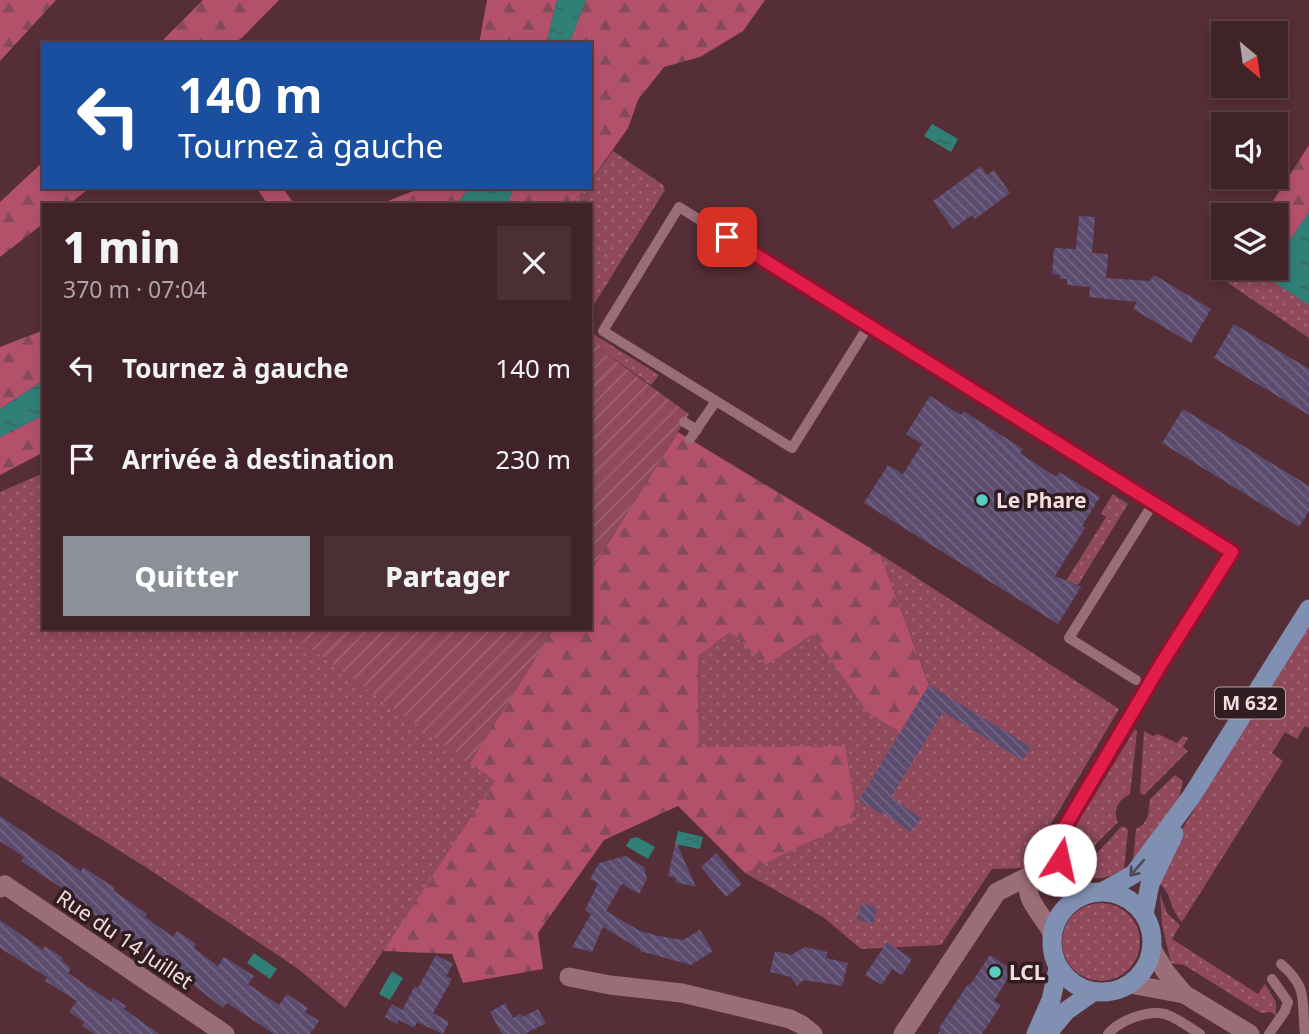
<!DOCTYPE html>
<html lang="fr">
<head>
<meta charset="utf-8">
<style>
  body { margin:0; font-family:"Noto Sans",sans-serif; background:#4b2f35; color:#f1f3f6; height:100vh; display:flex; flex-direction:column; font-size:26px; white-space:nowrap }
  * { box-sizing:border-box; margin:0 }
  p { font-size:23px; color:#aea4a8 }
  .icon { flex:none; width:38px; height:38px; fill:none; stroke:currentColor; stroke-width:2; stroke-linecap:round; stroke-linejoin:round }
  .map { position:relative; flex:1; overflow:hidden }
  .details { position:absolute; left:42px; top:203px; width:550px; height:427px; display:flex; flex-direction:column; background:#402229; border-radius:0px; box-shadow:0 4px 10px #0003,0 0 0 2px #593f46 }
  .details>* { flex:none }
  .hud { position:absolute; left:42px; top:42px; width:550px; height:147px; border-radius:0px; box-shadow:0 4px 10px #0003,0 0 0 2px #593f46; background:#1a4fa0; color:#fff; overflow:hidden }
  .needle { width:46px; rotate:151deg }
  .tools { position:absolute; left:1211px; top:21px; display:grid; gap:14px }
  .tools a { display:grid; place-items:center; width:77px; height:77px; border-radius:0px; background:#402229; box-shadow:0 4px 10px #0003,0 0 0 2px #593f46; font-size:35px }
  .pin { position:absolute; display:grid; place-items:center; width:60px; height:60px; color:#fff; margin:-30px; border-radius:14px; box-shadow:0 4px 10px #0006 }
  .me { position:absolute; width:77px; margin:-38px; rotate:10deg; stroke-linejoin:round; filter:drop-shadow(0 0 5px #0008) }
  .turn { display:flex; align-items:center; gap:24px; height:147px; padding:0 21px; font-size:32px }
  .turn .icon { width:91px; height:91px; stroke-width:2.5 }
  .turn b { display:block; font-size:49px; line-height:60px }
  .round { display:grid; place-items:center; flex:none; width:74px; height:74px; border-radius:0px; background:#4b2f35 }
  .overview { display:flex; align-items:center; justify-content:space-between; height:119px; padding:0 21px }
  h1 { font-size:42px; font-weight:800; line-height:52px }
  .button { display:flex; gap:14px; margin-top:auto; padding:14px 21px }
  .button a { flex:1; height:80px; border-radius:0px; background:#8c9099; color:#fff; font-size:28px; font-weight:800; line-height:80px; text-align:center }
  .button a+a { background:#4b2f35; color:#f1f3f6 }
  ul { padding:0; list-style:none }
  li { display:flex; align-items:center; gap:21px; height:91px; padding:0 21px }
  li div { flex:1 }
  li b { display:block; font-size:26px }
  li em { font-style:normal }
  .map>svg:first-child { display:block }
  .grass { fill:url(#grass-dots) }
  .forest { fill:url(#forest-firs) }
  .garden { fill:url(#garden-furrows) }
  .water { fill:url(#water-ripples) }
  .building { fill:url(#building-back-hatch) }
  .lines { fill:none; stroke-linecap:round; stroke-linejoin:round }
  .service { stroke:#9b6d77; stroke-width:10 }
  .minor { stroke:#9b6d77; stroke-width:19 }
  .primary { stroke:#7f90b2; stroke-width:19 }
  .oneway { stroke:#4f4b5b }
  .route-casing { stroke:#92132f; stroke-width:18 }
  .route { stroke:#e11d48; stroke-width:12 }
  .poi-dot { fill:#57cec1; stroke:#2f1d21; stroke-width:2.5 }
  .labels { text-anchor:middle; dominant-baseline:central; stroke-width:7; stroke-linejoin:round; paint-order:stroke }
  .shield { fill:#2f1d21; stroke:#bba3a7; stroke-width:2 }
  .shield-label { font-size:19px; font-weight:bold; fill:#f7dde1 }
  .poi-label { font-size:21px; font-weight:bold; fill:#f7dde1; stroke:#2f1d21; text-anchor:start }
  .street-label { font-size:21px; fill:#f7dde1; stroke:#2f1d21 }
</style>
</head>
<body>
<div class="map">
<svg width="1309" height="1034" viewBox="0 0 1309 1034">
  <defs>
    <pattern id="grass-dots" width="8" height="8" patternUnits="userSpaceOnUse" patternTransform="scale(1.75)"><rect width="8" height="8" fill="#8f495b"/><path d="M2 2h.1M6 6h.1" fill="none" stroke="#a06372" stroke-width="1.8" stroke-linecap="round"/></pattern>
    <pattern id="forest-firs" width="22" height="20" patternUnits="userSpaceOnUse" patternTransform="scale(1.75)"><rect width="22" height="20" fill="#b3516b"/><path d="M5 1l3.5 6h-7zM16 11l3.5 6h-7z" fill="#844a59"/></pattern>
    <pattern id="garden-furrows" width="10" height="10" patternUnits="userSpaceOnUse" patternTransform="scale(1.75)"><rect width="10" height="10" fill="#8f495b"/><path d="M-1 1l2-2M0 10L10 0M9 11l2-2" fill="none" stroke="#a06372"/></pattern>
    <pattern id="water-ripples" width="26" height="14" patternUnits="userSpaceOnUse" patternTransform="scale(1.75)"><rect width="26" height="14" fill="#308077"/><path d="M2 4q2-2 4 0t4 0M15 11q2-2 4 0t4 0" fill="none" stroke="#3a6763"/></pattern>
    <pattern id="building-back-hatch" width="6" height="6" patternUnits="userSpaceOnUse" patternTransform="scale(1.75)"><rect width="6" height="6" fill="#5b4b6e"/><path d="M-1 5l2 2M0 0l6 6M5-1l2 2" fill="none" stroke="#736482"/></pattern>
  </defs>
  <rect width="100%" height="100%" fill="#562e37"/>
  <g class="grass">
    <polygon points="613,151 663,185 665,190 590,311 590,205 572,205 586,187 590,187 590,182"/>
    <polygon points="1265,276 1309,305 1309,338 1222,279"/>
    <polygon points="590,332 659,375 651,385 590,342"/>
    <polygon points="44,473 44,628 282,628 496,781 345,1008 297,968 144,866 0,776 0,492"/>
    <polygon points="1113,494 1128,504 1078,585 1066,581 1106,517 1101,513"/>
    <polygon points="880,554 1119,709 1025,868 992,869 941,945 861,949 823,917 745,873 856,819 699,747 698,655 730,632 766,665 813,633 867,712 929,684"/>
    <path d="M1309,623V728L1305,726L1297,739L1285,732L1272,753L1283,761L1182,922C1169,910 1173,893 1158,883L1173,844Z"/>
    <path d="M1135,729L1137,732L1130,794C1119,800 1112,809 1118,822L1073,867L1066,852L1072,832Z"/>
    <polygon points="1144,731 1153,736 1158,734 1177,743 1183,736 1188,738 1183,747 1188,751 1144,795 1140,793"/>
    <path d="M1175,775L1183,781L1179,797L1133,861L1136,829C1150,822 1148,813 1150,799Z"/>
    <path d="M1122,826L1127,828L1128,831L1124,869C1108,878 1096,883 1079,872Z"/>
    <polygon points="1160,894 1167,913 1180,925 1172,939 1258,994 1265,984 1276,1002 1276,1016 1271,1012 1261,1013 1184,965 1171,963 1162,925"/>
    <circle cx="1101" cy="942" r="39"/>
  </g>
  <g class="forest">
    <polygon points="0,0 56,0 0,61"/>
    <polygon points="203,0 279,0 236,44 159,44"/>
    <polygon points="487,0 557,0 548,36 549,44 479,44"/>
    <polygon points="586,0 765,0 743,31 700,57 664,67 638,100 628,128 590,182 590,44 569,44"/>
    <polygon points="1309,145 1309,305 1265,276 1222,279 1230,268 1276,268 1276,215 1264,215"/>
    <polygon points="44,161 44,187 91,187 68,205 44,205 44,223 0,257 0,202"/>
    <polygon points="256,187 282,187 295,205 268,205"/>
    <polygon points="423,187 470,187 456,205 378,205"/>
    <polygon points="514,187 586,187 572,205 507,205"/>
    <polygon points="44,330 44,380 0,409 0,347"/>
    <polygon points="44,415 44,452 0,475 0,437"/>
    <polygon points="678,432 880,554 929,685 900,732 867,712 813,634 766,665 730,632 698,656 699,747 845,746 857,819 745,873 678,806 604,840 538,933 543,969 463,983 452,954 383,951 495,781 470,763 554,628 590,628 590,572"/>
  </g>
  <g class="garden">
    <polygon points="590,342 689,414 590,572"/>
    <polygon points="282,628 554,628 470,763"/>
  </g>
  <g class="water">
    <polygon points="557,0 586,0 569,44 549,44 548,36"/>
    <polygon points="932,124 958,139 951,152 924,136"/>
    <polygon points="470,187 514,187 507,205 456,205"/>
    <polygon points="1309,212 1309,305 1265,276 1271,268 1276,268 1276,260"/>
    <polygon points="44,380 44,415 0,437 0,409"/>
    <polygon points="678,831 703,837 700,849 675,844"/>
    <polygon points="637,837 655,847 648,859 626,846 630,839"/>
    <polygon points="254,953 277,969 270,979 247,963"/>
    <polygon points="392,971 403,978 390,1000 379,994"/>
  </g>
  <g class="building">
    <polygon points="981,166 987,175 994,170 1010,193 975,219 972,215 953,229 933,201"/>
    <polygon points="1079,216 1095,217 1092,253 1108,254 1106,278 1150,281 1154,275 1211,309 1191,343 1133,309 1137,302 1089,297 1090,287 1067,285 1067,279 1059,279 1060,275 1052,274 1054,248 1076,249"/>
    <polygon points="1234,324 1309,369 1309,415 1214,358"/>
    <polygon points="930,396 961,415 963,411 1023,449 1020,453 1056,477 1059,472 1100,497 1082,526 1085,528 1055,576 1081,587 1058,624 864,503 888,465 903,474 922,444 906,434"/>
    <polygon points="1183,409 1309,486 1309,511 1299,527 1162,443"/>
    <polygon points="929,685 1031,747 1022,760 943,712 891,797 921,818 911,832 882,812 881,814 859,800"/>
    <polygon points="0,816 81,871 83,867 115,888 113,890 147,914 145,917 173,937 177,931 196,944 194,948 218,966 224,957 254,976 248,984 279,1005 287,994 308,1008 305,1012 319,1021 310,1034 274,1034 227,1003 223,1008 183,977 186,974 70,899 72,895 21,861 24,857 0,841"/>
    <polygon points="676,841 681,853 696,887 675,882 676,878 668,876"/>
    <polygon points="716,853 742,884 726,897 701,867"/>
    <polygon points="625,856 644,867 647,879 639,894 622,884 606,911 640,931 659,936 683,940 700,930 713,951 691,965 640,951 640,949 603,927 592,952 572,947 591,914 585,910 598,883 590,879 599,863"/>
    <polygon points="861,904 877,907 873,924 857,920"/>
    <polygon points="0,920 43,950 45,946 63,958 61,960 71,968 68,973 111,1002 113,997 126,1006 124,1009 159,1034 94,1034 82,1026 84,1022 69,1012 77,1001 45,981 47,977 0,948"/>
    <polygon points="887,942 912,959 902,975 892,969 882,985 865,975"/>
    <polygon points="805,947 827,952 826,958 848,963 842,986 804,980 797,986 791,977 770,972 775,951 791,955"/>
    <polygon points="436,955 453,964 446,976 452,979 433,1013 449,1022 443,1034 417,1022 414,1028 399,1020 397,1024 385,1017 392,1004 402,1010 415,986 418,988"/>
    <polygon points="990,955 1013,970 994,1001 1001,1005 982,1034 938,1034 941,1029 939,1028 968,984 970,985"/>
    <polygon points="505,1003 513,1018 520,1014 522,1017 538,1009 546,1023 525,1034 502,1034 490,1012"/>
  </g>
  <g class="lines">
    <g class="service">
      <polyline points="869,325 792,448 603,331 679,207 1232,552 1162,664 1060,835 1045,852 1035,872"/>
      <polyline points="684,422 697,430"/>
      <polyline points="690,439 716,401"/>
      <polyline points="1136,680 1069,638 1154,502"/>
      <polyline points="1060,835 1060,860 1064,873"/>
      <path d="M1281,964C1309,988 1301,1000 1305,1034"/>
      <path d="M1108,1034C1120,1020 1147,1010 1165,1014C1177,1018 1189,1027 1200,1034"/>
      <polyline points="1269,1034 1285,1011 1288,1002 1272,979"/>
    </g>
    <g class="minor">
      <polyline points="0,888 5,885 225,1034"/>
      <path d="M1052,933C1043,913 1018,897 1033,874C1064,862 1066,881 1091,893"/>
      <polyline points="1152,949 1165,971 1184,994"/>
      <polyline points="569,977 610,985 682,993 790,1019 802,1025 813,1034"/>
      <polyline points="1130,984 1184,994 1250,1034"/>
      <polyline points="903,1034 997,892 1033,874"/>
    </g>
    <g class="primary">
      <polyline points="1104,891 1134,874 1191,797 1309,609"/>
      <circle cx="1102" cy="942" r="50"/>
      <polyline points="1144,914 1150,884 1174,834"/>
      <polyline points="1036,1034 1051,1000 1058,968"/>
      <polyline points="1047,1034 1066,1011 1093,992"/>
    </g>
  </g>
  <defs><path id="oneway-shaft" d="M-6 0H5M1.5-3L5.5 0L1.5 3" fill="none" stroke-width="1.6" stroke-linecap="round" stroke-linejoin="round" transform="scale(1.75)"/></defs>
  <use class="oneway" href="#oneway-shaft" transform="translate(1137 868) rotate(131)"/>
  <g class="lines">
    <g class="route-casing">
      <polyline id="route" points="727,237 1232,552 1161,664 1060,835 1060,860"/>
    </g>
    <use href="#route" class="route"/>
  </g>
  <g class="poi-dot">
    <circle cx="982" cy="500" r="7"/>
    <circle cx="995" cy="972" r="7"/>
  </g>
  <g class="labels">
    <rect class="shield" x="1215" y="687.5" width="70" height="31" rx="5"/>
    <g class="shield-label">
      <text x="1250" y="703">M 632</text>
    </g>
    <g class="poi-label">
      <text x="996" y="500">Le Phare</text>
      <text x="1009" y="972">LCL</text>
    </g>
    <g class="street-label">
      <text transform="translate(125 939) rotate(34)">Rue du 14 Juillet</text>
    </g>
  </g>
</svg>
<div class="tools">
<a><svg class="needle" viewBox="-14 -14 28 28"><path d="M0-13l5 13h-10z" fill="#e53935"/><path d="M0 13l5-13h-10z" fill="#aea4a8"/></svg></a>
<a><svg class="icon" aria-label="sound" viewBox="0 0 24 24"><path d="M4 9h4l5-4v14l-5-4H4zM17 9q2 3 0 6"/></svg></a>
<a><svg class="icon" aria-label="layers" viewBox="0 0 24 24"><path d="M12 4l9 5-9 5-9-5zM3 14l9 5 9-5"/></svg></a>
</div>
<div class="pin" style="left:727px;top:237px;background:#d93025"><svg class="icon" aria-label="arrive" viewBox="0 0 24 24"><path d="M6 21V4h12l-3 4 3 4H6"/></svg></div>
<svg class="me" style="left:1060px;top:860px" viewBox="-20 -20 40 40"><circle r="19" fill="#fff"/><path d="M0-13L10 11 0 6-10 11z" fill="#e11d48"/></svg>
<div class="hud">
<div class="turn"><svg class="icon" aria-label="left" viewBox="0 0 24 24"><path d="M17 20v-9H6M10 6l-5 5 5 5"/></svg><div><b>140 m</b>Tournez à gauche</div></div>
</div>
<section class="details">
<div class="overview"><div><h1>1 min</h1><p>370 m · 07:04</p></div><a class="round"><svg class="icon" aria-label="close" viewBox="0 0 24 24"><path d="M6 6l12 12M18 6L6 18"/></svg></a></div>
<ul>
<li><svg class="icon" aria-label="left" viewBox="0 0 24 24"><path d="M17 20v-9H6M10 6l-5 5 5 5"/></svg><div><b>Tournez à gauche</b></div><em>140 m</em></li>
<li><svg class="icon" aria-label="arrive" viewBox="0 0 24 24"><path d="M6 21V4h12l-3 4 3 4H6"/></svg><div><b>Arrivée à destination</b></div><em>230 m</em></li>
</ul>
<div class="button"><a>Quitter</a><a>Partager</a></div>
</section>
</div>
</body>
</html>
